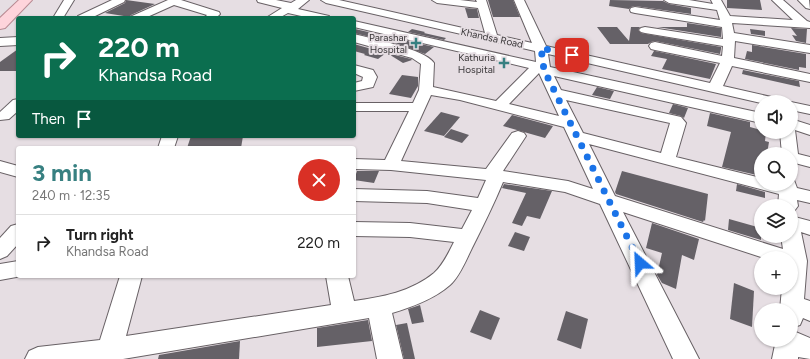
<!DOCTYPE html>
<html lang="en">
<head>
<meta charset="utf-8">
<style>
  body { margin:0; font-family:Figtree,sans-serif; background:#f2f2f2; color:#222; height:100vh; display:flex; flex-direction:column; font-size:15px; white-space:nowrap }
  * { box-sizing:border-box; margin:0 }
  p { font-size:13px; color:#767676 }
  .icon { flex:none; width:22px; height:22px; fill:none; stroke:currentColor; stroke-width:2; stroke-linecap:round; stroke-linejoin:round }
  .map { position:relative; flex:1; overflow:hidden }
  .panel { position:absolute; left:16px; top:146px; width:340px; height:132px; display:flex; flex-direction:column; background:#fff; border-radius:4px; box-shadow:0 1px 3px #0004 }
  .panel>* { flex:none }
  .guide { position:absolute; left:16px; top:16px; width:340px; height:122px; border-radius:4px; box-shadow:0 1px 3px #0004; background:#0b6e4f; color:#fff; overflow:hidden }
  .tools { position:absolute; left:754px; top:95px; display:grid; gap:8px }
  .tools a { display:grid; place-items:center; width:44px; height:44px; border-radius:50%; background:#fff; box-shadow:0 1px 3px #0004; font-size:20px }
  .pin { position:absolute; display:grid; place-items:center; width:34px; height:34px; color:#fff; margin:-17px; border-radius:8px; box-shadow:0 2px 6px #0006 }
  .me { position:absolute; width:44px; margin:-22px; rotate:334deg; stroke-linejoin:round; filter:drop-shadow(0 0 3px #0008) }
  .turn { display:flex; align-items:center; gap:14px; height:84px; padding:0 16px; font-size:18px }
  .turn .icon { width:52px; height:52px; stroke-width:2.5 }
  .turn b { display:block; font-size:28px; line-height:34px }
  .then { display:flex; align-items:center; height:38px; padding:0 16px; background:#0003; gap:8px; font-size:15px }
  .round { display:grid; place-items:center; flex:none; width:42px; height:42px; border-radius:21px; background:#f2f2f2 }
  .overview { display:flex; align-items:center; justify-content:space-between; height:68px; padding:0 16px }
  h1 { font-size:24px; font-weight:700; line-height:30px; color:#378081 }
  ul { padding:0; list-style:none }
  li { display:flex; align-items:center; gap:12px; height:56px; padding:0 16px; border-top:1px solid #e0e0e0 }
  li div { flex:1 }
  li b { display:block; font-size:15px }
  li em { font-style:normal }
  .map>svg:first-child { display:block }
  .building { fill:#656167 }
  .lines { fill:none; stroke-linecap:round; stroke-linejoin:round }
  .minor-casing { stroke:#686165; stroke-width:2 }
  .major-casing { stroke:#b88a92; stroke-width:2 }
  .minor { fill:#fff; fill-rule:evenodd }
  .major { fill:#fed4db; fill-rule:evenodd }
  .route { stroke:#1a73e8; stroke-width:7; stroke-dasharray:0 12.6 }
  .poi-dot { fill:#378081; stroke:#e6dee3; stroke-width:1.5 }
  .labels { text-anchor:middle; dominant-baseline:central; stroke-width:4; stroke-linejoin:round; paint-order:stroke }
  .far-poi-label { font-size:10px; fill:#393638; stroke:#e6dee3; text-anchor:end }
  .far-street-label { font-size:10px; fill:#393638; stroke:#e6dee3 }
</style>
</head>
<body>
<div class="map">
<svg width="810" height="359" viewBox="0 0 810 359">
  <rect width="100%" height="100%" fill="#e6dee3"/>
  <g class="building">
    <polygon points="126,0 155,4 131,15 130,17 105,13 125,3"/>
    <polygon points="488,0 513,0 520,17 493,17"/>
    <polygon points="610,0 663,1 669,4 691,8 691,14 635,6 631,7 629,9 609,6"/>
    <polygon points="727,0 760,0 762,10 727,8"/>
    <polygon points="465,8 477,9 479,18 468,18"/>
    <polygon points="687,23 721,28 721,37 657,27 687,27"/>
    <polygon points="597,27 617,27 629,41 631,27 640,27 638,30 641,33 721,47 721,49 720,54 655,41 651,42 648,44 610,44"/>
    <polygon points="791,28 807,29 806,43 796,41 792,35 797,36"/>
    <polygon points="354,29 355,29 434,47 425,54 398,44 354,33"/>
    <polygon points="412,29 425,32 424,33 446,38 444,40 408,32"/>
    <polygon points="750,29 765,31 765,36 751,34"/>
    <polygon points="354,44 386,53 378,59 364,55 365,54 354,51"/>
    <polygon points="752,45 806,54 806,68 799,67 799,70 745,59 747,51 752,52"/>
    <polygon points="18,49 18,71 0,71 0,62"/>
    <polygon points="654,51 655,51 716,64 710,79 662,69 667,59 651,56"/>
    <polygon points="387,53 411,59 412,60 403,63"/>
    <polygon points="743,70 799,81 800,87 742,74"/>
    <polygon points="402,75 418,77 418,86 411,98 389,94"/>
    <polygon points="597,87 614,91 610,99 592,95"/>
    <polygon points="673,104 688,108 684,118 681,116 669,113"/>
    <polygon points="441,112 460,117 444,136 424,131"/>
    <polygon points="710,113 750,122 750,127 761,130 761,132 766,132 765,141 769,142 767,154 761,154 761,176 722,167 731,132 707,126"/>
    <polygon points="512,115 553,126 545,138 503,126"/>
    <polygon points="451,129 469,135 462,143 444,137"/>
    <polygon points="191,136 243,136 241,148 187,148"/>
    <polygon points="357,171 379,171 374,183 354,180"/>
    <polygon points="622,171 708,194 705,221 704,220 703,222 616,194 615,192"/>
    <polygon points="504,184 552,191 540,219 527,216 522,226 512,223 526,193 502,188"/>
    <polygon points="737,184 765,192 765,198 736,191"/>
    <polygon points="729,219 761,228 761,240 728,230"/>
    <polygon points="652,223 699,239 694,260 682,255 676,289 662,283 657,275 662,253 646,248"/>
    <polygon points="515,232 530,237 524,251 508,246"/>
    <polygon points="734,283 754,291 752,327 730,319"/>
    <polygon points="420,305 424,322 412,324 408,309"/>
    <polygon points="480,310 500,318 491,340 470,332"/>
    <polygon points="566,311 588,319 581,349 557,340"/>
    <polygon points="368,320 372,341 317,347 317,328"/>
    <polygon points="407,323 415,359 404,359 396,325"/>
    <polygon points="240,341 239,359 158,359 159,355"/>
  </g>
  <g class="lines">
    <g class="minor-casing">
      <g id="minor">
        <polygon points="64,0 74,0 63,18 53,18"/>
        <polygon points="112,0 125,0 124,2 91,18 77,18 78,16"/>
        <polygon points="168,0 181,0 219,12 220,14 216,18 204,18 207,15 174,5 145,18 131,18 132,16"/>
        <polygon points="257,0 276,0 291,3 296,0 309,0 298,9 329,16 330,18 310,18 288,13 279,18 266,18 282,8 258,2"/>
        <path d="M321,0H339L485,33L478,8L437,3L432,0H460L477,2L476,0H486L497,35L532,43L514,0H524L546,46L710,83L720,63L655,50L651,49L649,46L651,43L655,42L722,56L723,46L645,33L641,32L639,30L641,28L645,27L723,39L722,27L635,13L631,12L630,10L631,8L635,7L720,20L717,10L669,3L664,0H689L713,4L711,0H721L730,16L793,20L772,0H783L807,21L810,22V28L732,23L734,33L810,45V53L735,41L734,58L810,74V82L732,66L723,86L780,99L782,102L761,103L548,54L550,67L761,113V123L554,76L561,90L681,117L686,123L676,157L761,178V184H791V179L794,180L797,188L810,191V203L797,200L798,206L795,210L791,211V206H778L779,194L589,144L615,196L783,249L781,236H791V216L810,221V235L801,232L807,261L804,299L810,301V321L803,318L800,325L791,328V310H780L782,288H791V258H764L623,212L699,359H673L600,204L565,192L503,182C494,204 483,226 472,248C466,260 460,276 450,285C434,299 412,307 392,313L403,359H377L369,318L123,359H25L29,351L38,347L100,340L120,276H142L126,336L331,305L326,276H348L354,301C382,297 411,292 434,273C443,265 449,252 454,242L410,237L354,236V222L410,223L462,229L472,210L427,203L354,201V189L427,191L478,198L486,180L391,170L354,169V159L385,160L409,111H354V103H413L419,90L421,64L412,58L354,42V34C372,39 425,49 434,63L433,87L496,101L529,68L354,27V21L536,62L535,51L326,3ZM539,73L559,116L509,104ZM431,95L460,100L564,127L593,189L568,181L503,171L526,136L524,133L518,131L512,133L486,169L401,161ZM566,100L670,123L661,153L583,133Z"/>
        <polygon points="798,0 809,0 810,9 806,8"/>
        <polygon points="18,37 18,45 0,46 0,38"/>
        <polygon points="354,65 373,70 377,77 373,87 354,91 354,83 362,81 363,77 354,73"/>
        <polygon points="18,99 18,111 9,119 0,120 0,112 13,100"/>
        <polygon points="789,102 791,102 810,106 810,114 791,110 791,102"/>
        <polygon points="791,119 810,125 810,135 795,130 798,154 810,157 810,167 791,162 791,154 782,154 780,132 791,132"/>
        <polygon points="162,136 178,136 174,148 158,148"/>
        <polygon points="0,161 18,166 18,177 0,172"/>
        <polygon points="18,224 18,244 7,256 0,259 0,238 11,226"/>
        <polygon points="18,261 18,276 22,276 0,280 0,264"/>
        <polygon points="791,330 810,338 810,359 798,357 798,359 772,359 776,340 791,340"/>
      </g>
    </g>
    <g class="major-casing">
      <polygon id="major" points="19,0 32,0 5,28 0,29 0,18"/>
    </g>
    <use href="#minor" class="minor"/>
    <use href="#major" class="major"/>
  </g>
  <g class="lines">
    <polyline class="route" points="572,55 541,48 544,70 640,263"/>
  </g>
  <g class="poi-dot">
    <path d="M414 37h4v4h4v4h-4v4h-4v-4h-4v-4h4z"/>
    <path d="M502 57h4v4h4v4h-4v4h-4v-4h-4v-4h4z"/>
  </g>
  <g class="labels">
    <g class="far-poi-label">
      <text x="407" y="37">Parashar<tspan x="407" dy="12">Hospital</tspan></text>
      <text x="495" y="57">Kathuria<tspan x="495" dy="12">Hospital</tspan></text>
    </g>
    <g class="far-street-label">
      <text transform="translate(492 38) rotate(12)">Khandsa Road</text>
    </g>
  </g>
</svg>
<div class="tools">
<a><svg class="icon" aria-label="sound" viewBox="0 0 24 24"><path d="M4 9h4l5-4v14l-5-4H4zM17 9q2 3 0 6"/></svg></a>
<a><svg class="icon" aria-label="search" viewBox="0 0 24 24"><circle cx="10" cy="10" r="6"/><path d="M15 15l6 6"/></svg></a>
<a><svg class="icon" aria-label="layers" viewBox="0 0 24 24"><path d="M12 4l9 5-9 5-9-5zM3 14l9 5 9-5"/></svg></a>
<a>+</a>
<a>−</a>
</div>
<div class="pin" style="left:572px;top:55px;background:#d93025"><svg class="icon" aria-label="arrive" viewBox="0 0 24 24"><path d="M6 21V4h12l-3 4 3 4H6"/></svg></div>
<svg class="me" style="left:640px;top:263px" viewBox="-20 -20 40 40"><path d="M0-17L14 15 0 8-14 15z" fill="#1a73e8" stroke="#fff" stroke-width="4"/></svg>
<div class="guide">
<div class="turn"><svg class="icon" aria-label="right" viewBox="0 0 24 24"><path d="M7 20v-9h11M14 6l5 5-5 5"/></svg><div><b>220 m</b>Khandsa Road</div></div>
<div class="then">Then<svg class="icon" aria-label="arrive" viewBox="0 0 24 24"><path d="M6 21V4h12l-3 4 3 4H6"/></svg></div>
</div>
<section class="panel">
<div class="overview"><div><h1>3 min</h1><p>240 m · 12:35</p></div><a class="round" style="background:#d93025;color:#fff"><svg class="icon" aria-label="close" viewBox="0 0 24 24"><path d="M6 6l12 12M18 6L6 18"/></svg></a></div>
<ul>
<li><svg class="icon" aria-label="right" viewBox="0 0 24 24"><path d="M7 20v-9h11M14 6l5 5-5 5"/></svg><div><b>Turn right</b><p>Khandsa Road</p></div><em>220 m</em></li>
</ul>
</section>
</div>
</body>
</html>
